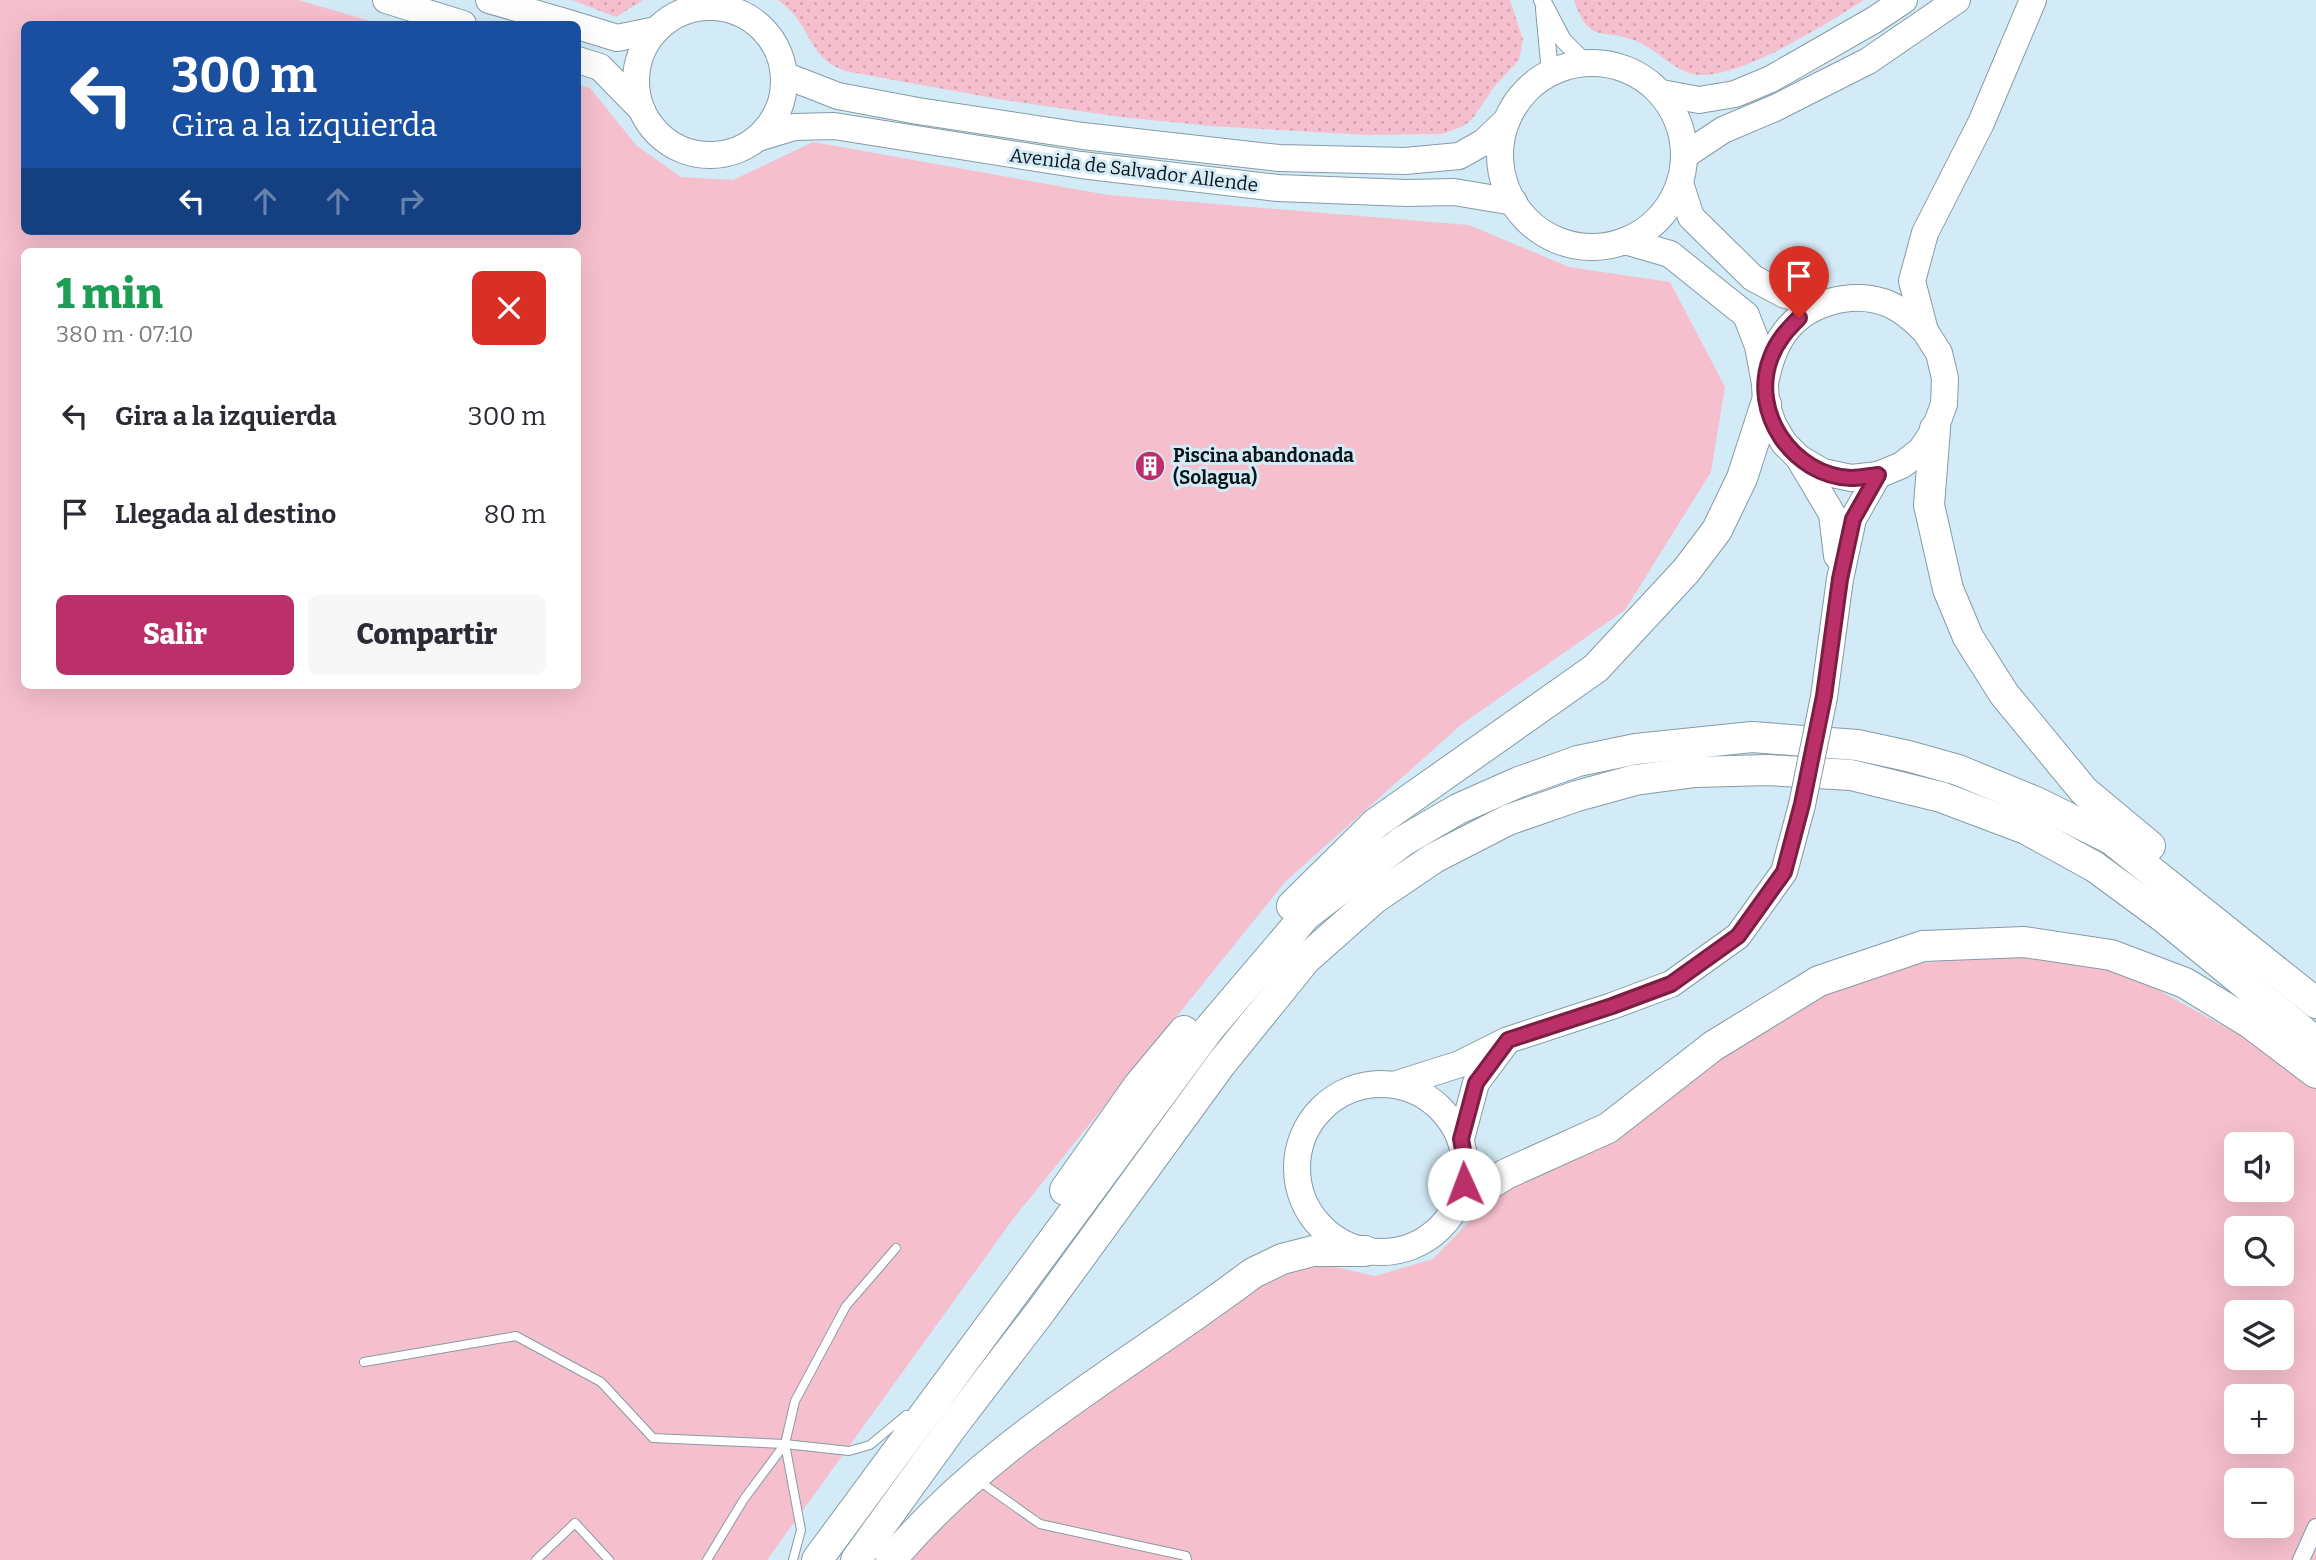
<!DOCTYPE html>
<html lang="es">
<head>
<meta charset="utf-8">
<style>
  body { margin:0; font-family:Bitter,serif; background:#f7f7f7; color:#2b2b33; height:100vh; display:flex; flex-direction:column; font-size:26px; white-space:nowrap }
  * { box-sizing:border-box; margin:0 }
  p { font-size:23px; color:#7c7c81 }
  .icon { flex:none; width:38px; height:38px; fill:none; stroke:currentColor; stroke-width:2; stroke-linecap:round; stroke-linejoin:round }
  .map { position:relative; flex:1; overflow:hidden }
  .side { position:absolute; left:21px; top:248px; width:560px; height:441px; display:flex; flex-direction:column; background:#fff; border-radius:10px; box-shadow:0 7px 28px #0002 }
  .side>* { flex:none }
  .hud { position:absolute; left:21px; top:21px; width:560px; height:214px; border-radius:10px; box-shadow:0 7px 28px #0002; background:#1a4fa0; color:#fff; overflow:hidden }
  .fabs { position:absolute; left:2224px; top:1132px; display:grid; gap:14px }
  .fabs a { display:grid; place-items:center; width:70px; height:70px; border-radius:10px; background:#fff; box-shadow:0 7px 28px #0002; font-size:35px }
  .pin { position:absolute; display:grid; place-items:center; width:60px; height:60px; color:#fff; margin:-72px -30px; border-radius:50% 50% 50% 0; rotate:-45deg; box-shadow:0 0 7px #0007 }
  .pin .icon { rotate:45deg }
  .me { position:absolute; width:77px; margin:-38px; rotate:358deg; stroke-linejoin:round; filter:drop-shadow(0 0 5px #0008) }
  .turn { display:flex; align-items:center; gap:24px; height:147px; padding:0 35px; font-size:32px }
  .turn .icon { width:91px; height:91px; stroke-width:2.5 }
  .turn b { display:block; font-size:49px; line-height:60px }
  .lanes { display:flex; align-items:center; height:66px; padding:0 35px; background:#0003; justify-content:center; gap:35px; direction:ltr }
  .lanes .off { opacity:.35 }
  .round { display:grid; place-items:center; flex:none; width:74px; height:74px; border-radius:10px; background:#f7f7f7 }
  .headline { display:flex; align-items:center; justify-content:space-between; height:119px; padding:0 35px }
  h1 { font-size:42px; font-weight:800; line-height:52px; color:#1e9e55 }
  .cta { display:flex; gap:14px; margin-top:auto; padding:14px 35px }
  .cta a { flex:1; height:80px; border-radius:10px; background:#bb3069; color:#fff; font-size:28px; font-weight:800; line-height:80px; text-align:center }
  .cta a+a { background:#f7f7f7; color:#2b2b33 }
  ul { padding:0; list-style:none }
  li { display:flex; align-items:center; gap:21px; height:98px; padding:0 35px }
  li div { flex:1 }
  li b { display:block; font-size:26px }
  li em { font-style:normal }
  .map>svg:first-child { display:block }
  .green { fill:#f6bfce; fill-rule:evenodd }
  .park { fill:url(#park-dots) }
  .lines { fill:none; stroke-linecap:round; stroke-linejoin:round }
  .lane-casing { stroke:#859ba6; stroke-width:10 }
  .street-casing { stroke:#859ba6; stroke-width:18 }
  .primary-casing { stroke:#859ba6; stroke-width:28 }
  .highway-casing { stroke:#859ba6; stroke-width:32 }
  .lane { stroke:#fff; stroke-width:8 }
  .street { stroke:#fff; stroke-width:16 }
  .primary { stroke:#fff; stroke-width:26 }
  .highway { stroke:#fff; stroke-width:30 }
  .primary-bridge-casing { stroke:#859ba6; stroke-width:28; stroke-linecap:butt }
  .primary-bridge { stroke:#fff; stroke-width:26 }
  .route-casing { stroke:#7a1f44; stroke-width:18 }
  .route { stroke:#bb3069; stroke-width:12 }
  .labels { text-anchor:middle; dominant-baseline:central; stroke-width:6; stroke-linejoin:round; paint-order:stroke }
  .street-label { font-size:19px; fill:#0c1418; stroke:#d3ebf6 }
  .poi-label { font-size:19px; font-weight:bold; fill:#0c1418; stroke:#d3ebf6; text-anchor:start }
</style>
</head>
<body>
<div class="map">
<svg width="2316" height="1560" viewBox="0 0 2316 1560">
  <defs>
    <pattern id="park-dots" width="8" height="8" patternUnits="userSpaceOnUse" patternTransform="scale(1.75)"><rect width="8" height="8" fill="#f6bfce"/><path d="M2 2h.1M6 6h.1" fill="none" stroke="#d2a3b0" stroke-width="1.8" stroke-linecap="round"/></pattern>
  </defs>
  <rect width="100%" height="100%" fill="#d3ebf6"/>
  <g class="green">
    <path d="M0,0H299L380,24H24V231H578V85L590,88L637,146L681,177L733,180L813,142L1108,195L1469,225L1569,267L1670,282L1725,387L1711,472L1625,610L1462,724L1286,881L1013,1219L767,1560H0ZM24,252H578V686H24Z"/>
    <path d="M2007,952L2116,967L2267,1050L2316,1088V1560H903L965,1495L1100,1395L1286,1268L1321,1264L1375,1276L1433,1259L1504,1185L1792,1007L1872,970ZM2236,1144H2282V1190H2236ZM2236,1228H2282V1274H2236ZM2236,1312H2282V1358H2236ZM2236,1396H2282V1442H2236ZM2236,1480H2282V1526H2236Z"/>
  </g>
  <g class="park">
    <polygon points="572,0 643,0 616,17"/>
    <path d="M778,0H1510L1523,40L1519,60L1494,87L1473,118L1464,126L1442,134L1367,135L1211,126L1121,117L998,99L845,71C816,60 814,43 798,20C793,12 785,6 778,0Z"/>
    <path d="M1574,0H1864C1829,22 1729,87 1689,73C1669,66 1655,48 1634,40C1599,28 1589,44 1574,0Z"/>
  </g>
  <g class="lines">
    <g class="lane-casing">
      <g id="lane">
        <polyline points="364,1362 516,1336 601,1382 653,1438 785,1444"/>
        <polyline points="979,1481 1040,1524 1186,1556 1187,1560"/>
        <polyline points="536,1560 575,1523 609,1560"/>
        <polyline points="707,1560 744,1499 785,1444 795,1401 846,1306 896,1248"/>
        <polyline points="793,1560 801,1530 785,1444 849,1451 870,1445 906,1415"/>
      </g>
    </g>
    <g class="street-casing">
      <g id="street">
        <polyline points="1542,0 1563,40 1586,63"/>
        <polyline points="730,9 731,0"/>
        <polyline points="1544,9 1550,73"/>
        <polyline points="2301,1560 2316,1527"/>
      </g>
    </g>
    <g class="primary-casing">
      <g id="primary">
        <polyline points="386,0 463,24"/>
        <polyline points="489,0 572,24"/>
        <circle cx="710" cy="81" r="74"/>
        <polyline points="578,26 617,38 656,30"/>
        <polyline points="578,60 600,67 642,110"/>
        <circle cx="1592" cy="155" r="92"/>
        <polyline points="784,75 838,96 918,111 1083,136 1279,158 1405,161 1459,156 1484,142 1507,120"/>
        <polyline points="1661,93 1699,100 1735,94 1771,79 1874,20 1904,0"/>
        <polyline points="758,138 794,127 834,126 1081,165 1278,188 1406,193 1454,192 1514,202"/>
        <polyline points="1684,156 1723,130 1775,108 1868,61 1957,0"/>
        <polyline points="1680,183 1691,217 1753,278 1785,295 1821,304"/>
        <polyline points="1625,241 1670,254 1746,315 1758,346 1765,384 1766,404 1773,424 1784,443 1799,458 1823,472 1851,478 1878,475 1902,465 1921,450 1935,429 1944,404 1945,378 1939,353 1925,331 1912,281 1925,233 1981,123 2033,0"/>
        <path d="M1766,379C1769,364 1773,351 1781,338C1802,303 1853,288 1891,305C1904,311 1914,320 1925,331"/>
        <polyline points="1800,460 1832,514 1837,556"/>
        <polyline points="1824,697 1840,579 1853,519 1878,475"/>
        <circle cx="1381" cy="1168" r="84"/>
        <polyline points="1397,1084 1460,1064 1508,1040 1612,1006 1671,984 1738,936 1784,872 1802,805"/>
        <polyline points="1461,1139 1476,1083 1505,1044"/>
      </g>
    </g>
    <g class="highway-casing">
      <g id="highway">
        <polyline points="1935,429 1929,505 1948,589 1968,637 2004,694 2084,791 2150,846"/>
        <polyline points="1292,906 1376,823 1596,668 1686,571 1717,530 1742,478 1766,404"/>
        <polyline points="1065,1190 1139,1085 1184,1031"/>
        <polyline points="1457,1205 1506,1174 1608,1128 1713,1046 1819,981 1923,946 2024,942 2111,955 2185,983 2250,1023 2316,1073"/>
        <polyline points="817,1560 1209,1029 1306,915 1403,841 1458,809 1519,782 1578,761 1636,749 1752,737 1857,745 1908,756 1958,770 2036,802 2111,839 2316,1003"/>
        <polyline points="856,1560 955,1423 1041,1311 1221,1064 1306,959 1375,898 1434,858 1508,820 1577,796 1635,780 1695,772 1768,770 1851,775 1941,797 2026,829 2095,867 2163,917 2316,1042"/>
        <path d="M891,1560C991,1440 1130,1366 1253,1273L1282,1259L1313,1251H1365"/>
      </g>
    </g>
    <use href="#lane" class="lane"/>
    <use href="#street" class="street"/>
    <use href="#primary" class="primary"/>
    <use href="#highway" class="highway"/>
    <g class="primary-bridge-casing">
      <polyline id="primary-bridge" points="1802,805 1824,697"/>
    </g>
    <use href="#primary-bridge" class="primary-bridge"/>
  </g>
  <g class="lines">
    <g class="route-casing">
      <path id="route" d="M1464,1184L1465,1161L1461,1139L1476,1083L1508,1040L1612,1006L1671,984L1738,936L1784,872L1802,804L1824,696L1840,579L1853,519L1878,475C1870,476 1860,478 1851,478C1793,476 1749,412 1771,357C1777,341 1787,330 1799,318"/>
    </g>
    <use href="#route" class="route"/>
  </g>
  <defs>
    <g id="building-disc" transform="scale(1.575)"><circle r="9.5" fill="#bb3069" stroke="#d3ebf6"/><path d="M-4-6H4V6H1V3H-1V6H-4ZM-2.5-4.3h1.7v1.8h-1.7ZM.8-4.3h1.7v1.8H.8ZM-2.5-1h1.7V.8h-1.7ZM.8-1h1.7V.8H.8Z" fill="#fff"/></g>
  </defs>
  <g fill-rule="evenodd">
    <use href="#building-disc" x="1150" y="466"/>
  </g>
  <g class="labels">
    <g class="street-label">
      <text transform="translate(1134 170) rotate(7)">Avenida de Salvador Allende</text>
    </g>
    <g class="poi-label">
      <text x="1173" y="455">Piscina abandonada<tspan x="1173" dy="22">(Solagua)</tspan></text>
    </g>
  </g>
</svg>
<div class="fabs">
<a><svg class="icon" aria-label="sound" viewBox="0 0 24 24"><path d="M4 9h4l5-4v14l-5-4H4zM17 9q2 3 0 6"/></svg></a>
<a><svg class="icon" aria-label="search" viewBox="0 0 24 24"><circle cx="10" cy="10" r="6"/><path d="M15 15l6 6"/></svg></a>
<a><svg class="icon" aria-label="layers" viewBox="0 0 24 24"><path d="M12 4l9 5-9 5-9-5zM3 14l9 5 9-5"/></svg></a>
<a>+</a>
<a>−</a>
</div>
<div class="pin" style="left:1799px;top:318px;background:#d93025"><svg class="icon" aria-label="arrive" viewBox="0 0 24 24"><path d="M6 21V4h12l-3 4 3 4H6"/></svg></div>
<svg class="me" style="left:1464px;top:1184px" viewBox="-20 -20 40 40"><circle r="19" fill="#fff"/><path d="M0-13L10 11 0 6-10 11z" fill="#bb3069"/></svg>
<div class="hud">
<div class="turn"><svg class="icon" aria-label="left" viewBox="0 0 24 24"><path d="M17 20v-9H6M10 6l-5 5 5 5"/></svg><div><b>300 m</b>Gira a la izquierda</div></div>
<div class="lanes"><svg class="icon" aria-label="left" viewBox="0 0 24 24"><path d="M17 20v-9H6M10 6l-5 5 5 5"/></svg><svg class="icon off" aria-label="ahead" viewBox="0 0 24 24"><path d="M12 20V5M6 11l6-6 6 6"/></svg><svg class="icon off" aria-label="ahead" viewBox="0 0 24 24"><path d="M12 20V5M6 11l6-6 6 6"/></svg><svg class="icon off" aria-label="right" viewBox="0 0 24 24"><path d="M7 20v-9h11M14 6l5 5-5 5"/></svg></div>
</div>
<section class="side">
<div class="headline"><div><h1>1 min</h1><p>380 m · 07:10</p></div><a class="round" style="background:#d93025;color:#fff"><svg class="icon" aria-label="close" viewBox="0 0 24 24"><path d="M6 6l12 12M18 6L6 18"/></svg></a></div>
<ul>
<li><svg class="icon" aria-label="left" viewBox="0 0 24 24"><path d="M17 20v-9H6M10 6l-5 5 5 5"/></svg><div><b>Gira a la izquierda</b></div><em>300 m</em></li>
<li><svg class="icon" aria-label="arrive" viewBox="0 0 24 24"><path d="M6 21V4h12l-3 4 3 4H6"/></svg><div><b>Llegada al destino</b></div><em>80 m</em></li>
</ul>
<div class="cta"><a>Salir</a><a>Compartir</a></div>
</section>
</div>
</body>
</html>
